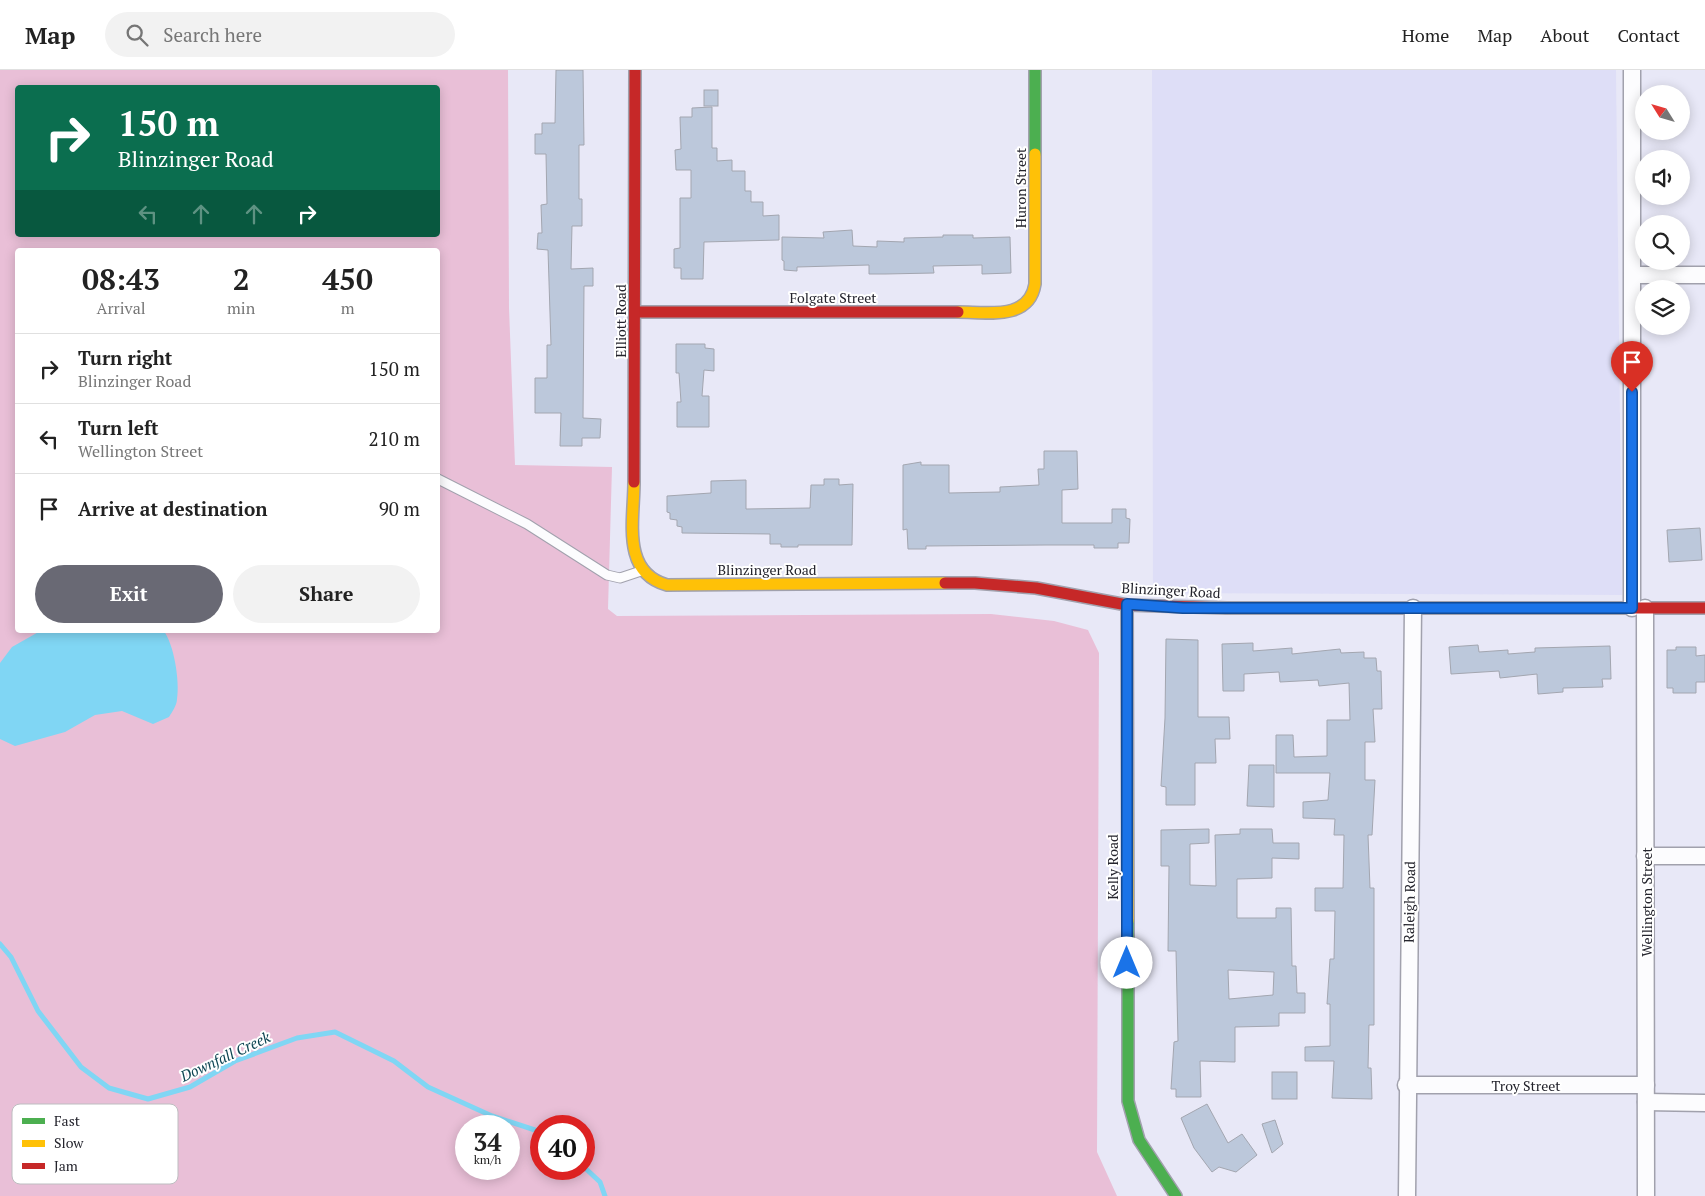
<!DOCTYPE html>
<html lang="en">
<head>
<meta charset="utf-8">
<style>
  body { margin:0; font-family:"PT Serif",serif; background:#f2f2f2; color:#222; height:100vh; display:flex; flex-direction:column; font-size:19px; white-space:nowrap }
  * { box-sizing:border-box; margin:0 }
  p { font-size:16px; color:#767676 }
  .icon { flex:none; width:28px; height:28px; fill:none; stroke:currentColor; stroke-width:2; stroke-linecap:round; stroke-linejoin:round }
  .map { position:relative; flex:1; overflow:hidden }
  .panel { position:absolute; left:15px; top:178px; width:425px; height:385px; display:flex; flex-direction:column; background:#fff; border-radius:5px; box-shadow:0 2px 12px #0003 }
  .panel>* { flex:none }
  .guide { position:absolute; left:15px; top:15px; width:425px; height:152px; border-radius:5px; box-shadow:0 2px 12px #0003; background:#0b6e4f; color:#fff; overflow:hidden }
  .needle { width:32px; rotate:307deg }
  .fabs { position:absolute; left:1635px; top:15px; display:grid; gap:10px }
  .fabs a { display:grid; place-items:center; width:55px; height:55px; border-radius:50%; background:#fff; box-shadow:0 2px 12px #0003; font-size:25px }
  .speed { position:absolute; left:455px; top:1045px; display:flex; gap:10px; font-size:25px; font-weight:700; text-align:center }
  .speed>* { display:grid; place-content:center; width:65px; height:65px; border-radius:50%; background:#fff; box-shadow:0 2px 12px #0003; line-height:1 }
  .speed small { font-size:12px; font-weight:400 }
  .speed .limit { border:8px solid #d22; background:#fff; color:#111 }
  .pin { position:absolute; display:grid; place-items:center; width:42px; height:42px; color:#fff; margin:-51px -21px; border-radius:50% 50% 50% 0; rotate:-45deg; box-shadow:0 0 5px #0007 }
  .pin .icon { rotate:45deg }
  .me { position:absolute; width:55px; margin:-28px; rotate:0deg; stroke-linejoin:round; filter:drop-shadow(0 0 4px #0008) }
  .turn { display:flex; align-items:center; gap:18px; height:105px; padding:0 20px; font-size:22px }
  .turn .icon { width:65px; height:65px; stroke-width:2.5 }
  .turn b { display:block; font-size:35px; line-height:42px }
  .lanes { display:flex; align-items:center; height:48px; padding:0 20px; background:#0003; justify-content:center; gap:25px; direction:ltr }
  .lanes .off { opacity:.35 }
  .eta { display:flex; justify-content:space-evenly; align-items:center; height:85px; text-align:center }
  .eta b { font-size:30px; font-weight:600; line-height:35px }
  .button { display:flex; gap:10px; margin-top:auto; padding:10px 20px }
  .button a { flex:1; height:58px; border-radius:30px; background:#696974; color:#fff; font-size:20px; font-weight:600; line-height:58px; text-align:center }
  .button a+a { background:#f2f2f2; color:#222 }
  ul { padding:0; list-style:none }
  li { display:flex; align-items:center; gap:15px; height:70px; padding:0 20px; border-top:1px solid #e0e0e0 }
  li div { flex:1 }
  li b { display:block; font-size:19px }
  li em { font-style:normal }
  header { display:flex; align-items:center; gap:30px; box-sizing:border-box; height:70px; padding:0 25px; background:#fff; border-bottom:1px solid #e0e0e0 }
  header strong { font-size:24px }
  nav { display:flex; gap:28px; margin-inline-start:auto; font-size:18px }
  .search { width:350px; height:45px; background:#f2f2f2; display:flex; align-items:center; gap:12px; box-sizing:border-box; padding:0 18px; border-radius:28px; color:#767676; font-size:19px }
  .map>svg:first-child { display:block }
  .built { fill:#dedef7 }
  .green { fill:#e9bfd7; fill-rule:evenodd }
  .water { fill:#80d6f4 }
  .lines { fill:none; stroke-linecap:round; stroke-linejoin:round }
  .stream { stroke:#80d6f4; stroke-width:5 }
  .building { fill:#bcc8db; stroke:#a3a6b0; fill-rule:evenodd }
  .lane-casing { stroke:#a1a1ad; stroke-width:11 }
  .street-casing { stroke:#a1a1ad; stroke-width:19 }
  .fast-casing { stroke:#a1a1ad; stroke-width:14 }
  .slow-casing { stroke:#a1a1ad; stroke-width:14 }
  .jam-casing { stroke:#a1a1ad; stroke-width:14 }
  .lane { stroke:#fcfcfe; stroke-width:9 }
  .street { stroke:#fcfcfe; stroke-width:16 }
  .fast { stroke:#4caf50; stroke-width:11 }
  .slow { stroke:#ffc107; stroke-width:11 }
  .jam { stroke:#c62828; stroke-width:11 }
  .route-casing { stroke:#114b97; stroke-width:12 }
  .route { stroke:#1a73e8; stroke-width:9 }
  .labels { text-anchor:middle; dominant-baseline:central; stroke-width:4; stroke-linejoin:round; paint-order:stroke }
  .street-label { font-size:14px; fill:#24242d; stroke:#fff }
  .water-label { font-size:15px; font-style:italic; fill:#0d4452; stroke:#fff }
  .key { fill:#fff; stroke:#bdbdc0; stroke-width:1 }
  .key-label { font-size:14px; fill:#24242d }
</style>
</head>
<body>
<header>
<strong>Map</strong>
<div class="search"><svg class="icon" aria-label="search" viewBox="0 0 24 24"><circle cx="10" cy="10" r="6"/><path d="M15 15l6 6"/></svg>Search here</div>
<nav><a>Home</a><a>Map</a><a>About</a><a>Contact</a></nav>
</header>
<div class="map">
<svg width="1705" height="1126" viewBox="0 0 1705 1126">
  <rect width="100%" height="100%" fill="#e8e8f7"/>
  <polygon class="built" points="1152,0 1616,0 1622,525 1153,523"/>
  <path class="green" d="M0,0H508L509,238L515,395L612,397L608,539L617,546L991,544L1054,551L1088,560L1099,583L1097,1082L1117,1126H0ZM18,18H438V165H18ZM18,180H438V560H18ZM466,1056H509V1099H466ZM541,1056H584V1099H541Z"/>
  <path class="water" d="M42,560H163C174,573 180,612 177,629C177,635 172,642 169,647L153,654L122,641L95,645L65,662L15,676L0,669V593L12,577Z"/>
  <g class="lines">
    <g class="stream">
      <polyline points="0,874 11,887 38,941 81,997 109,1018 148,1029 190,1017 235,991 297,968 335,962 394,991 428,1017 492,1046 541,1062"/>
      <polyline points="584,1097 600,1112 605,1126"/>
    </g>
  </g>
  <g class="building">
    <polygon points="556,0 583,0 584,75 579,75 579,129 582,129 582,156 572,156 571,199 593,198 593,216 584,216 583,348 601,349 600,368 582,368 582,376 560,376 561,343 535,343 535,308 547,308 547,275 551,275 548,180 537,179 538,163 542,163 541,135 547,134 546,84 535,84 535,64 542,64 542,53 555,53"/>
    <rect x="704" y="20" width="14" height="16"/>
    <polygon points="712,37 712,78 717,78 717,91 732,90 732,101 745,101 745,121 751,121 751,132 763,132 763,146 779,145 779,170 704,172 703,209 681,209 681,198 674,198 674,179 680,178 680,128 691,128 691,100 676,100 675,80 681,79 680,47 692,47 692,38"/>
    <polygon points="852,160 853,176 877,177 877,171 904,172 904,168 943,167 943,165 973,165 973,168 1010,167 1011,203 982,204 982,195 933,196 934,203 885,204 869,204 869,195 797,197 797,201 784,200 784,191 782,190 782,167 824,168 823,162"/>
    <polygon points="676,274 705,274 705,278 714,279 714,301 704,300 702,326 709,326 709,357 677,357 677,332 681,332 679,303 676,303"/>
    <polygon points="1044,381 1077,381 1078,419 1062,420 1062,453 1112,453 1112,439 1126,439 1126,448 1130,449 1129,473 1118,473 1118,478 1094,478 1094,475 1046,475 926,476 926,479 908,479 907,459 903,460 903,395 921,392 921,395 949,395 949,423 1000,422 1000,417 1039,415 1038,399 1044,399"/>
    <polygon points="824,409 839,409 839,415 853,414 852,475 798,475 798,477 781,477 781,474 770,474 770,464 682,463 682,457 677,456 677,450 670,449 670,443 667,442 667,426 711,423 711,411 746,410 746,439 810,438 811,415 824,415"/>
    <polygon points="1700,458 1702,490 1669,492 1667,460"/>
    <polygon points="1166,569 1198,570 1198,647 1229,647 1230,669 1215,669 1216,693 1195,693 1195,735 1166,735 1166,717 1161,716 1165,648"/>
    <polygon points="1253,573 1253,581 1292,578 1292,584 1340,579 1341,583 1364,582 1364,588 1376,588 1377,601 1381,601 1382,639 1373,639 1375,672 1365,672 1365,710 1375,710 1372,765 1368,765 1370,818 1374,818 1374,955 1369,955 1368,998 1371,998 1372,1029 1332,1028 1334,991 1305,991 1305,977 1330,976 1330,934 1327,934 1330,889 1334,889 1335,841 1315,841 1315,818 1343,818 1344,765 1334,765 1335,749 1303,748 1303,732 1328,730 1330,703 1276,703 1276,665 1293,665 1294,687 1327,686 1327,650 1350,650 1349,613 1319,616 1318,610 1280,612 1279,602 1244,604 1244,621 1223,621 1222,574"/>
    <polygon points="1478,575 1479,582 1508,580 1508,584 1535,582 1535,578 1610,576 1611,609 1602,609 1603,617 1563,618 1563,622 1538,624 1537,604 1500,608 1499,601 1451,604 1449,577"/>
    <polygon points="1676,577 1696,577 1696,586 1705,585 1705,612 1696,612 1696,623 1673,623 1673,618 1667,618 1667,580 1676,580"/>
    <polygon points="1249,695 1274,695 1274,737 1247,736"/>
    <path d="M1209,759V773L1190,774V815L1216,816L1215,765L1240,764V759H1272L1273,773H1299V789L1272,788V808L1237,809V848H1276V838H1291L1292,896H1296L1297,923H1305V943H1279V956L1235,957V992L1200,991L1201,1027H1176V1019H1171L1174,972L1178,971L1176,881H1168L1169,796H1161V760ZM1228,900L1274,902L1273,925L1229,929Z"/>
    <rect x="1272" y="1002" width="25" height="27"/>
    <polygon points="1207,1034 1228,1073 1242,1064 1257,1085 1236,1102 1219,1097 1212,1102 1194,1078 1181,1048"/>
    <polygon points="1275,1050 1283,1074 1272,1083 1262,1054"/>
  </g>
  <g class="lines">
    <g class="lane-casing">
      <polyline id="lane" points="438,409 527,454 607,505 620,508 641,501"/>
    </g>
    <g class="street-casing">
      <g id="street">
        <polyline points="1632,0 1632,538"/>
        <polyline points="1633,205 1705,205"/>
        <polyline points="1645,538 1646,1126"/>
        <polyline points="1645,786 1705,786"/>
        <polyline points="1406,1015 1646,1015"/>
        <polyline points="1646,1032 1705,1033"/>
        <polyline points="1407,1126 1413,538"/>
      </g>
    </g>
    <g class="fast-casing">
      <g id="fast">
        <polyline points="1035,0 1035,84"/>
        <polyline points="1128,851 1128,1031 1139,1070 1176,1126"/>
      </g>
    </g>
    <g class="slow-casing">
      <g id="slow">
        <path d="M958,242C987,242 1029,251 1035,214V84"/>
        <path d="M634,412C634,450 621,502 667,515L945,513"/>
        <polyline points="1127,535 1128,851"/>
        <polyline points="1227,538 1484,538"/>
      </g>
    </g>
    <g class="jam-casing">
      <g id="jam">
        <polyline points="636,242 958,242"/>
        <polyline points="634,412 635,0"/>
        <polyline points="945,513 975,513 1036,518 1127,535 1227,538"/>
        <polyline points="1484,538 1705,538"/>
      </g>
    </g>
    <use href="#lane" class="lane"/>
    <use href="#street" class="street"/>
    <use href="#fast" class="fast"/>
    <use href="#slow" class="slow"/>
    <use href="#jam" class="jam"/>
  </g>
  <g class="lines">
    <g class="route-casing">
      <polyline id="route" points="1127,893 1127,534 1183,538 1632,538 1632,322"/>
    </g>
    <use href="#route" class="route"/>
  </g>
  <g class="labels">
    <g class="street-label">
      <text transform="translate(1020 118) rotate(-90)">Huron Street</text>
      <text x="833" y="227">Folgate Street</text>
      <text transform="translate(620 251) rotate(-90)">Elliott Road</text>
      <text x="767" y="499">Blinzinger Road</text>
      <text transform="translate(1171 520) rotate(3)">Blinzinger Road</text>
      <text transform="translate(1112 797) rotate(-90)">Kelly Road</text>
      <text transform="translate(1409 832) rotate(-89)">Raleigh Road</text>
      <text transform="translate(1646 832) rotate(-90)">Wellington Street</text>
      <text x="1526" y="1015">Troy Street</text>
    </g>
    <g class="water-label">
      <text transform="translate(225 986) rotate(-25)">Downfall Creek</text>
    </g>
  </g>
  <rect x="12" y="1034" width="166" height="80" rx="8" class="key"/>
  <rect x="22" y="1048" width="23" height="6" fill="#4caf50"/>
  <rect x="22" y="1070" width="23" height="7" fill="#ffc107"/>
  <rect x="22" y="1093" width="23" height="6" fill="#c62828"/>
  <g class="key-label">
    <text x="54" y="1056">Fast</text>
    <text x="54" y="1078">Slow</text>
    <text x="54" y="1101">Jam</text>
  </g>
</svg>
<div class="fabs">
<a><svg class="needle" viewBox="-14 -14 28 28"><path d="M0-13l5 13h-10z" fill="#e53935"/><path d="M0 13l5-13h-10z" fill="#767676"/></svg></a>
<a><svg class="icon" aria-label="sound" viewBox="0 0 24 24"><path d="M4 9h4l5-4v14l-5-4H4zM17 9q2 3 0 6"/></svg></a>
<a><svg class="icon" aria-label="search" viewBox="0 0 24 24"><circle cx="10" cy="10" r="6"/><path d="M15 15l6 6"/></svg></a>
<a><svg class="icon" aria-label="layers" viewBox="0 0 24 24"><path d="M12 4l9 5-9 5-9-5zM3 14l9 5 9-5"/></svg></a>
</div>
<div class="speed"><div>34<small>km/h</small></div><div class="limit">40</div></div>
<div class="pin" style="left:1632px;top:322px;background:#d93025"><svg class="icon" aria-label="arrive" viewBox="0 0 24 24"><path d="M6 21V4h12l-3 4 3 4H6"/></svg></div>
<svg class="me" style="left:1127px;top:893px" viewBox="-20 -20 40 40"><circle r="19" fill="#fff"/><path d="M0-13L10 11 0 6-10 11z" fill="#1a73e8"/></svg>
<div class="guide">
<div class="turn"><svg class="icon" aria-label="right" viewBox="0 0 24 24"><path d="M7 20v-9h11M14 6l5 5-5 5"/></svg><div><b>150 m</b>Blinzinger Road</div></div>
<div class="lanes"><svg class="icon off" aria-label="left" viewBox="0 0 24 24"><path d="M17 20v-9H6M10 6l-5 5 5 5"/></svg><svg class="icon off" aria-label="ahead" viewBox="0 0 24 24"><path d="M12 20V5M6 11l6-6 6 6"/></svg><svg class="icon off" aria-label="ahead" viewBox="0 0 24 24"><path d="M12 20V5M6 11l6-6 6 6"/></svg><svg class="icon" aria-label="right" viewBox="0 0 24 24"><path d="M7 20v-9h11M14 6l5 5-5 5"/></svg></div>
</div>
<section class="panel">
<div class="eta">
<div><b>08:43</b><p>Arrival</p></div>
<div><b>2</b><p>min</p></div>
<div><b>450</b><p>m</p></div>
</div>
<ul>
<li><svg class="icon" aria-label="right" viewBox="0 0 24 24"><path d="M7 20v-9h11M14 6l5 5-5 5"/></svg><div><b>Turn right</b><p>Blinzinger Road</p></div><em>150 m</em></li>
<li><svg class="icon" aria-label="left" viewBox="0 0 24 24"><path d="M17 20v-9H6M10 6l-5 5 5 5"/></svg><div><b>Turn left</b><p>Wellington Street</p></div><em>210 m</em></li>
<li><svg class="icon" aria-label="arrive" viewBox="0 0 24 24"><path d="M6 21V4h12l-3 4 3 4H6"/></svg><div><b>Arrive at destination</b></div><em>90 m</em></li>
</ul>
<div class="button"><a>Exit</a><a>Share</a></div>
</section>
</div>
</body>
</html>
